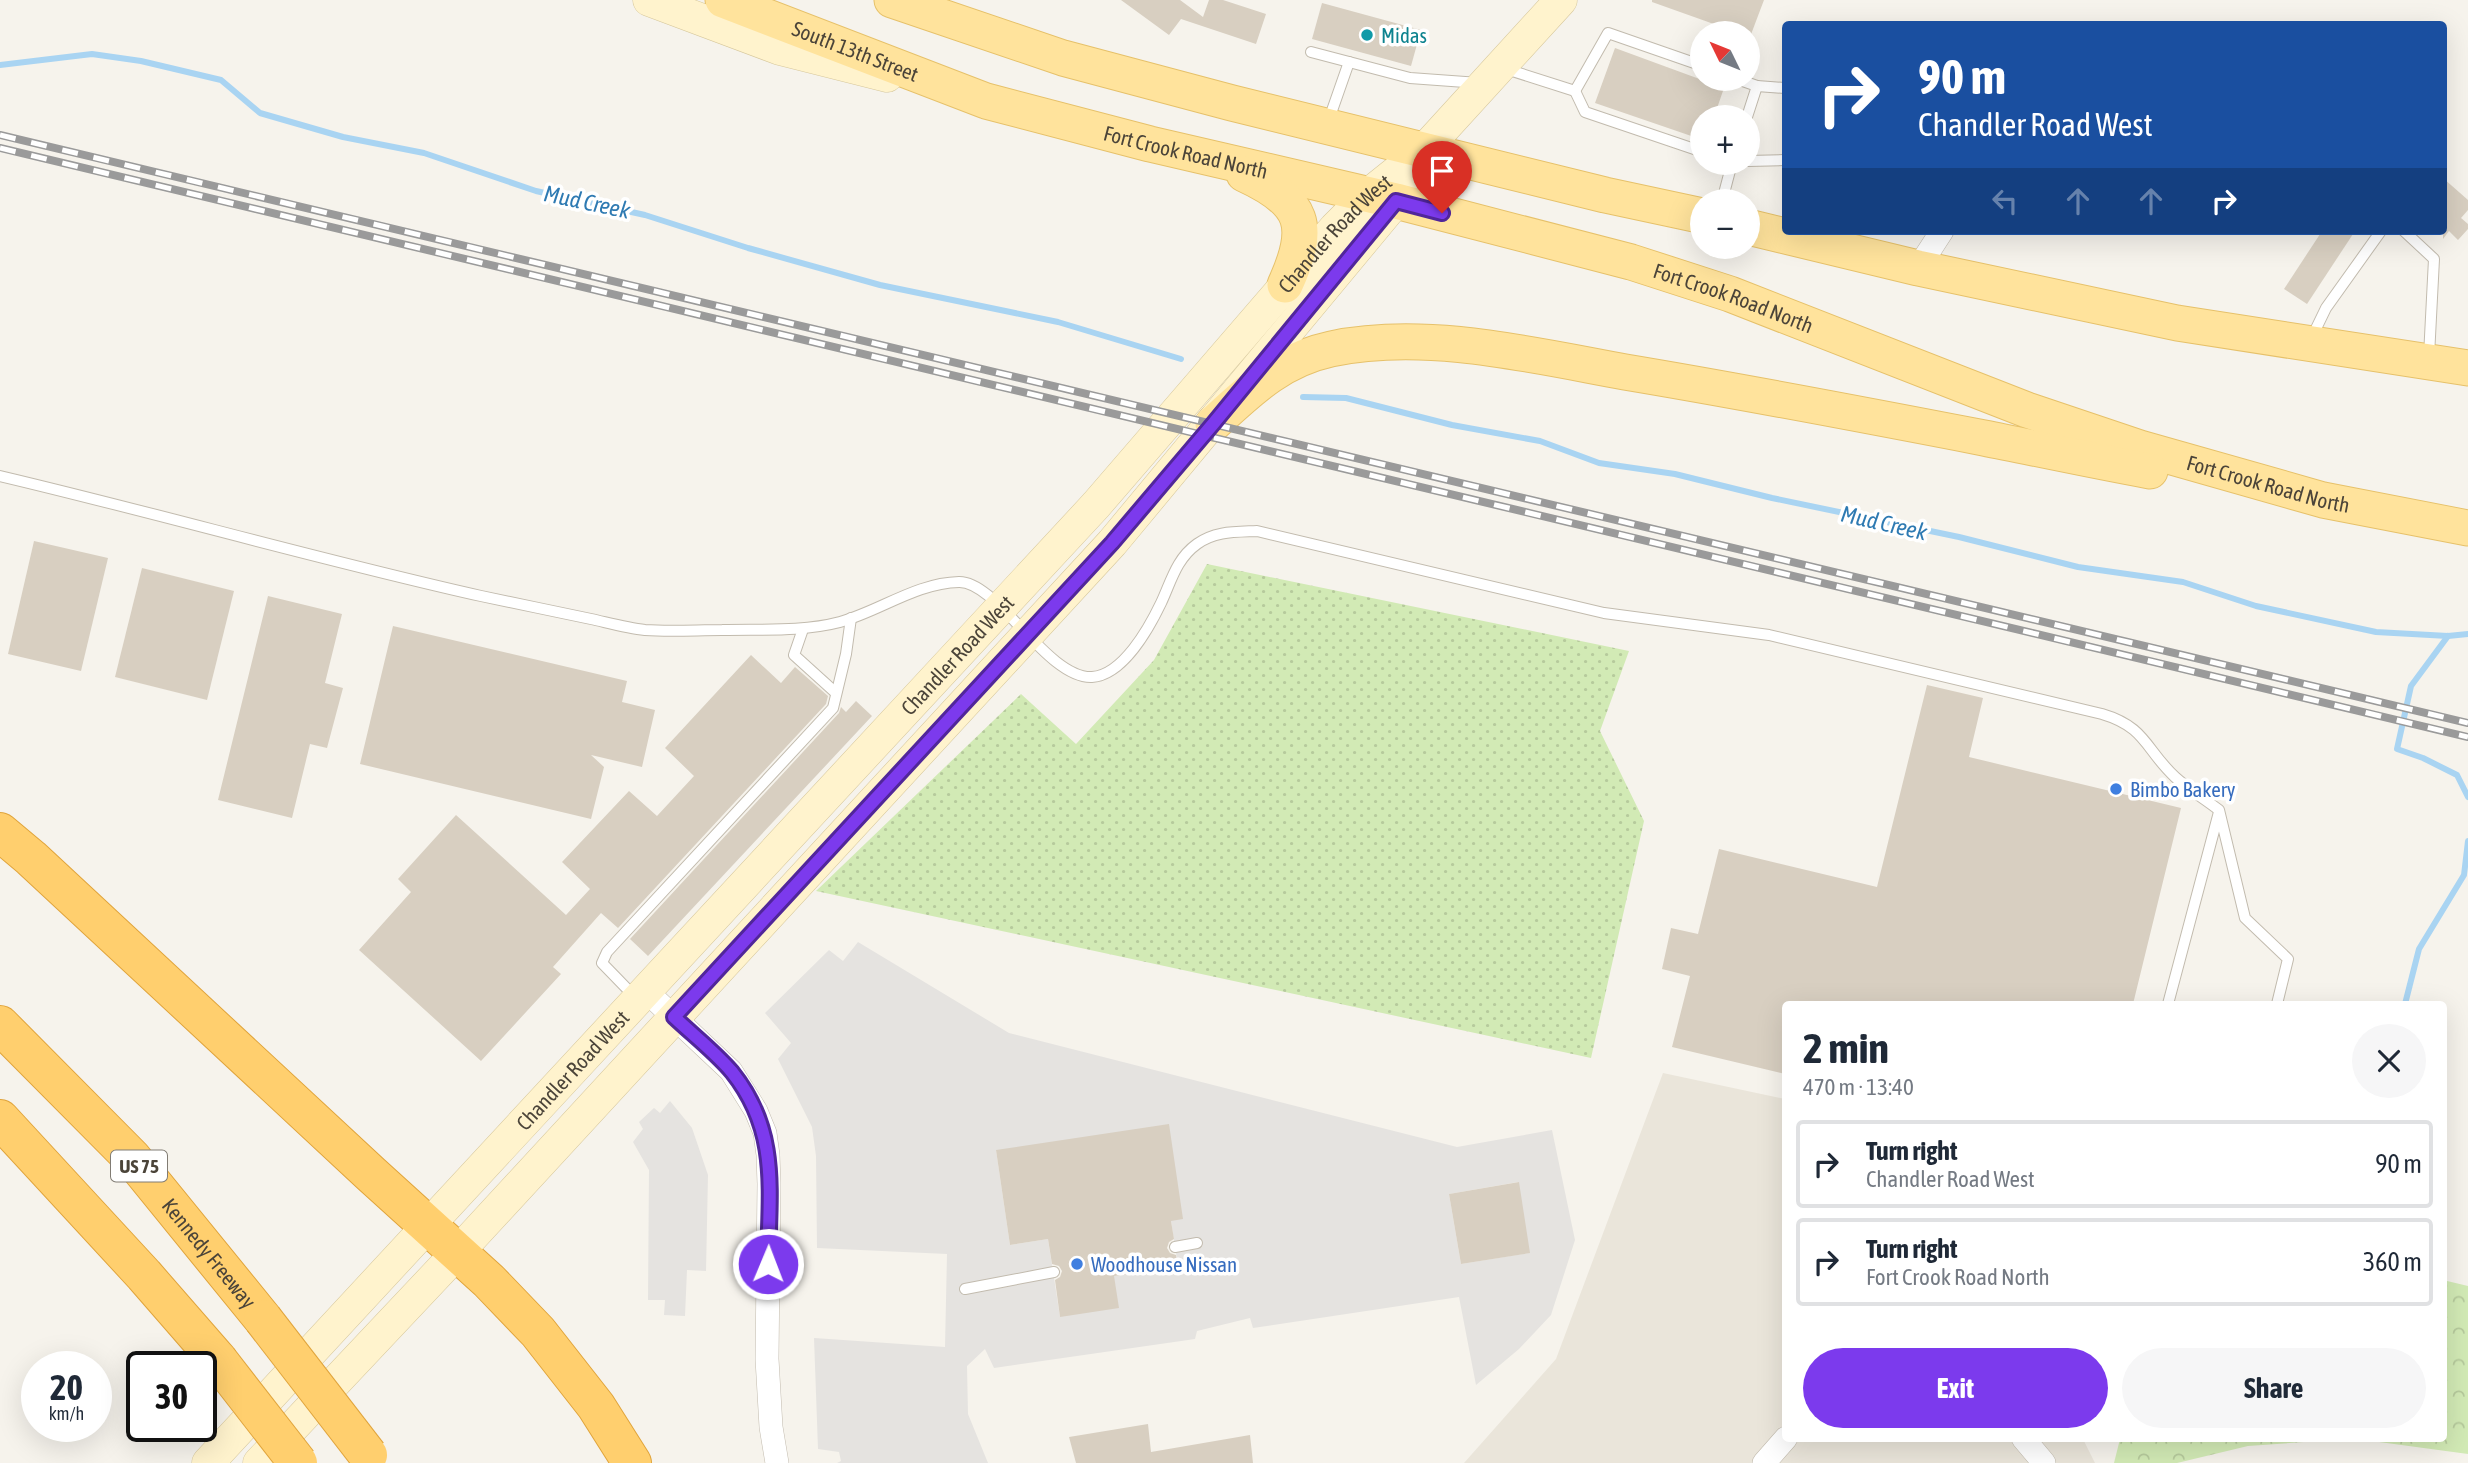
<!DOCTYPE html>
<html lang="en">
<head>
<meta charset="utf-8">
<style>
  body { margin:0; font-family:"Asap Condensed",sans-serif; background:#f6f6f7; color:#1f2937; height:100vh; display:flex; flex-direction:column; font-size:26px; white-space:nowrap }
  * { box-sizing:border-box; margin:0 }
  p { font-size:23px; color:#747a83 }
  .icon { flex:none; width:38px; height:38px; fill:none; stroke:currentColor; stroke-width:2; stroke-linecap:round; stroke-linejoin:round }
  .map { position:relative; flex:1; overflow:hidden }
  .drawer { position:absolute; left:1782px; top:1001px; width:665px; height:441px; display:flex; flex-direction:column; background:#fff; border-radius:7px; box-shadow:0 7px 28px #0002 }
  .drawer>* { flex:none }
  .guide { position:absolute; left:1782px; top:21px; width:665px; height:214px; border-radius:7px; box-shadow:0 7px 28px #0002; background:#1a4fa0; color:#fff; overflow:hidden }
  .needle { width:46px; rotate:313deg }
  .buttons { position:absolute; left:1690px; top:21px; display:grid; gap:14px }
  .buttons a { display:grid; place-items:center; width:70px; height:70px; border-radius:50%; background:#fff; box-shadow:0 7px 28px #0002; font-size:35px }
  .speed { position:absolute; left:21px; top:1351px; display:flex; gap:14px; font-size:35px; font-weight:700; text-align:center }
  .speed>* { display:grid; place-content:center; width:91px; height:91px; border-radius:50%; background:#fff; box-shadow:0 7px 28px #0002; line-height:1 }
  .speed small { font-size:18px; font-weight:400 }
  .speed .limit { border:4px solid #111; border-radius:10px; background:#fff; color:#111 }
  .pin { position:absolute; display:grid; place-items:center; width:60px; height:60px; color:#fff; margin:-72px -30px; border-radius:50% 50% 50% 0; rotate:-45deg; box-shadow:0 0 7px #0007 }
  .pin .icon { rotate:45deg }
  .me { position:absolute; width:77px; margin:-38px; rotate:1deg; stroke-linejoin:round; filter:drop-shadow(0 0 5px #0008) }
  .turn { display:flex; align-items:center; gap:24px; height:147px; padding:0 21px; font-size:32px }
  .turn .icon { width:91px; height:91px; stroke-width:2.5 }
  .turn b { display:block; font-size:49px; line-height:60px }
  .lanes { display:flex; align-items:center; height:66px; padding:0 21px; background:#0003; justify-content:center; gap:35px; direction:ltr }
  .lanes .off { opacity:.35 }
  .round { display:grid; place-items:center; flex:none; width:74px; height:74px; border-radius:37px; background:#f6f6f7 }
  .overview { display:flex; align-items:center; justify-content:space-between; height:119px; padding:0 21px }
  h1 { font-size:42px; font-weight:700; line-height:52px }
  .cta { display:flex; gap:14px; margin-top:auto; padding:14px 21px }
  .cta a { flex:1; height:80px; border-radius:42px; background:#7c3aed; color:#fff; font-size:28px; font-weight:700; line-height:80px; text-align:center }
  .cta a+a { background:#f6f6f7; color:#1f2937 }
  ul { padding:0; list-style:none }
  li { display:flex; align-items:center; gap:21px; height:88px; margin:0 14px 10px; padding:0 7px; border:4px solid #e0e1e3; border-radius:7px }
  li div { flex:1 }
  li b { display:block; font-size:26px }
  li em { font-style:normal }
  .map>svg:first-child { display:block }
  .residential { fill:#eae5da }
  .grass { fill:url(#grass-dots) }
  .forest { fill:url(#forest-crowns) }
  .parking { fill:#e5e3e0; fill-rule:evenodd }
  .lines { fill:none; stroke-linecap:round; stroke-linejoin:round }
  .stream { stroke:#a9d4f2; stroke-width:6 }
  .building { fill:#d8cfc1 }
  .lane-casing { stroke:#c2bbae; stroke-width:12 }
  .street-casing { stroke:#c2bbae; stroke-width:24 }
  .secondary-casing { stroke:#d6c79b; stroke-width:33 }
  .primary-casing { stroke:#e6c16a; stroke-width:37 }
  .highway-casing { stroke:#e0a43c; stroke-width:40 }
  .lane { stroke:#fff; stroke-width:10 }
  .street { stroke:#fff; stroke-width:23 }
  .secondary { stroke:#fff3cd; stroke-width:32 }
  .primary { stroke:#ffe39c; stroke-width:35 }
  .highway { stroke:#ffcf6e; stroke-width:38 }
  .rail-casing { stroke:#9a9a9a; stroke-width:8 }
  .rail { stroke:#fff; stroke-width:5; stroke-dasharray:16; stroke-linecap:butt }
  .highway-bridge-casing { stroke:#e0a43c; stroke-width:40; stroke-linecap:butt }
  .highway-bridge { stroke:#ffcf6e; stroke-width:38 }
  .route-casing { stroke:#51269a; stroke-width:18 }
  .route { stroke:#7c3aed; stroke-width:12 }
  .culture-dot { fill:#0f9aa8; stroke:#fff; stroke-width:2.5 }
  .shop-dot { fill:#3f7fe0; stroke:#fff; stroke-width:2.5 }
  .labels { text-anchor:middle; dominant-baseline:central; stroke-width:7; stroke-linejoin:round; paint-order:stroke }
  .shield { fill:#fff; stroke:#817c74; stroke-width:2 }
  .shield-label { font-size:19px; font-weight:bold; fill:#4b4439 }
  .culture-label { font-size:21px; fill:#0d838f; stroke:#fff; text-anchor:start }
  .street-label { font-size:21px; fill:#4b4439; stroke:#fff }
  .shop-label { font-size:21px; fill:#366cbe; stroke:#fff; text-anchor:start }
  .water-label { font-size:23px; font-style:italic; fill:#2e7ab2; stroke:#fff }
</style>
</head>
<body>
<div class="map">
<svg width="2468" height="1463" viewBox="0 0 2468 1463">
  <defs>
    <pattern id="grass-dots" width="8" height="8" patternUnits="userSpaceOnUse" patternTransform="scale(1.75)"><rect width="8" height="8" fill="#d2eab5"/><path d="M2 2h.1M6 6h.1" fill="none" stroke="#b6ca9c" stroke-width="1.8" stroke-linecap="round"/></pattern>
    <pattern id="forest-crowns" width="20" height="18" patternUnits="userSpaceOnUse" patternTransform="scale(1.75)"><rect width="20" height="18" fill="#d2eab5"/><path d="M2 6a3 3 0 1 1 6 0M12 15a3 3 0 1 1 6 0" fill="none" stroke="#b6ca9c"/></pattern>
  </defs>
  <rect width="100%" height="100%" fill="#f6f3ec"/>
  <polygon class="residential" points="1663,1073 1785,1099 1785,1438 2083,1439 2095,1463 1464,1463 1556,1359"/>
  <polygon class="grass" points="1207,564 1629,651 1600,731 1644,821 1591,1058 816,891 1021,694 1076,744 1154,660"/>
  <polygon class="forest" points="2443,1280 2468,1286 2468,1454 2379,1442 2332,1440 2248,1446 2177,1463 2114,1463 2120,1439 2443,1438"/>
  <g class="parking">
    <path d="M858,942L1009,1033L1457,1147L1552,1130L1575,1240L1551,1315L1519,1349L1476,1385L1459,1297L1253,1328L1250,1318L1197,1331L1195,1339L994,1368L985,1349L967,1366L968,1414L988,1463H837L841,1461L839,1452L818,1449L814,1338L945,1347L947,1254L817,1248L816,1156L812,1127L778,1059L791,1043L765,1013L829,950L843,961ZM996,1150L1171,1221L1178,1266L1114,1276L1060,1317L1048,1239L1010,1245ZM1518,1182L1529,1253L1461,1264L1449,1194Z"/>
    <polygon points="670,1101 692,1128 708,1175 706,1271 687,1270 685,1316 664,1315 665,1300 648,1300 649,1170 633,1142 643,1129 639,1122 654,1108 660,1113"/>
  </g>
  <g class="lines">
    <g class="stream">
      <polyline points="0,65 92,54 141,61 221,80 260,113 343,137 424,153 536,191 645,215 748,248 880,285 1058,322 1181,359"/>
      <polyline points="1303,397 1346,398 1452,425 1540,441 1599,463 1675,474 1772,498 1959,537 2078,567 2183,582 2256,606 2376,632 2448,636 2468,634"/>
      <polyline points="2448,636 2411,686 2397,749 2423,758 2457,775 2468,797"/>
      <polyline points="2405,1004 2419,949 2464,875 2468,841"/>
    </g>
  </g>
  <g class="building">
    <polygon points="1121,0 1180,0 1203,17 1209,0 1223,0 1266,14 1256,44 1181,19 1169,35"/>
    <polygon points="1652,0 1764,0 1750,37 1748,33 1739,33 1652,2"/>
    <polygon points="1322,3 1421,30 1411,66 1312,39"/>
    <polygon points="1615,48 1724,88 1714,117 1703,117 1703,140 1595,103"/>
    <polygon points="2443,178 2468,200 2468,210 2461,218 2468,224 2468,229 2458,240 2449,231 2443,239"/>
    <polygon points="2322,231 2355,231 2307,304 2284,289"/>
    <polygon points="34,541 108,558 81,671 8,654"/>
    <polygon points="142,568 234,591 207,700 115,677"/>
    <polygon points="268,596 342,614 325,683 343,688 327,748 310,744 292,818 218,800"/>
    <polygon points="393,626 627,681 622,702 655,710 642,767 591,755 604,767 591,819 360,764"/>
    <polygon points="751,655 781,683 795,667 828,696 826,704 618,928 601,913 553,967 561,974 481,1061 359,950 411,892 398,879 456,815 566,915 590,889 562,862 629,791 657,816 694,776 665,748"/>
    <polygon points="1927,685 1983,698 1969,757 2181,808 2133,1004 1785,1004 1785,1074 1672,1047 1690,976 1662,969 1671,928 1698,934 1719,849 1877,887"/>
    <polygon points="856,701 872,716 648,956 630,939 839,713 841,707 846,712"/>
    <polygon points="1169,1124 1183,1219 1171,1221 1174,1239 1169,1242 1167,1248 1170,1253 1176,1255 1178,1267 1114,1276 1119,1308 1060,1317 1055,1280 1060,1277 1062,1271 1059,1266 1052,1264 1048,1239 1010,1245 996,1150"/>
    <polygon points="1519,1182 1530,1253 1461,1264 1449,1194"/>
    <polygon points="1148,1424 1151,1452 1250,1435 1253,1463 1076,1463 1069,1437"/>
  </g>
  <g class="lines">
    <g class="lane-casing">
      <g id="lane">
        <polyline points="1311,52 1410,78 1479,83"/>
        <polyline points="1503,68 1575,91 1608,33 1703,66"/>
        <polyline points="1737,79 1757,86 1747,117"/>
        <polyline points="1757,86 1785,88"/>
        <polyline points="1575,91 1585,112 1703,152"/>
        <polyline points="1328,122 1349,62"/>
        <polyline points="1748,161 1785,160"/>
        <polyline points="1722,201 1732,163"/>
        <polyline points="2404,231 2434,259 2429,356"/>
        <polyline points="2311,339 2326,308 2381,231"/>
        <path d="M0,476C161,514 320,560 481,596C518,604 554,611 591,619C609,623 627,628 645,630C671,632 697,630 722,630C762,629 802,632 840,622C880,611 916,583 959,582C997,581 1047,679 1092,677C1123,675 1149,628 1161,603C1171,582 1176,559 1197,544C1215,531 1235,532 1257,531L1604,613L1769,635L2102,714C2146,727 2145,749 2175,777C2188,789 2205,799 2219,810L2245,918L2288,959L2277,1004"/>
        <polyline points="803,629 794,655 836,693"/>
        <polyline points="635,997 602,963 607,952 833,708 846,654 851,618"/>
        <polyline points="2168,1004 2219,812"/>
        <polyline points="1175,1247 1197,1243"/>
        <polyline points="965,1289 1054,1272"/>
      </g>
    </g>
    <g class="street-casing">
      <g id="street">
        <polyline points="1918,268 1942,231"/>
        <polyline points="645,990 731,1071 756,1111 765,1133 768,1155 769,1184 767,1359 771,1427 777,1463"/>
        <polyline points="2023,1438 2044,1463"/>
        <polyline points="1764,1463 1786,1438"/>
      </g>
    </g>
    <g class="secondary-casing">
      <g id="secondary">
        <polyline points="649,0 780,49 887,76"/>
        <path id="s1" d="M208,1463L1096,505L1335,228L1369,194L1424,150L1561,0"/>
        <polyline points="259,1463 458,1252 1112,543 1396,201 1407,182"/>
      </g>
    </g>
    <g class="primary-casing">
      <g id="primary">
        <path id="s2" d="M723,0L986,101L1150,144L1396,201L1631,262L1730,294L2027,410L2140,448L2323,500L2468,528"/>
        <polyline points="892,0 1063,58 1232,103 1605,195 1703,216"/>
        <path d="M1244,174C1305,202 1312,226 1285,285"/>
        <polyline points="1748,227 1918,268 2177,323 2468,368"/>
        <path d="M1213,424C1250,390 1280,360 1331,349C1425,329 1532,355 1625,372C1745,392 1865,415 1984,438C2039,449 2095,461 2150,471"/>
      </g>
    </g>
    <g class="highway-casing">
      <g id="highway">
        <polyline points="0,832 31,858 371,1174 489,1281 538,1332 596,1406 632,1463"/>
        <path id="s3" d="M0,1025L132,1158L263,1319"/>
        <polyline points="0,1119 144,1275 218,1360"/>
      </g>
    </g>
    <use href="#lane" class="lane"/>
    <use href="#street" class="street"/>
    <use href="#secondary" class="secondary"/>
    <use href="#primary" class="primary"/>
    <use href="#highway" class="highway"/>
    <g class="rail-casing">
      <g id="rail">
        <polyline points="0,135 2468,723"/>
        <polyline points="0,148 2468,737"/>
      </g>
    </g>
    <use href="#rail" class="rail"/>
    <g class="highway-bridge-casing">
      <g id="highway-bridge">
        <polyline points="263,1319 368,1455"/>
        <polyline points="218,1360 298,1463"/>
      </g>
    </g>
    <use href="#highway-bridge" class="highway-bridge"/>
  </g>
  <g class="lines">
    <g class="route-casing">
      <path id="route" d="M768,1264C769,1192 780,1132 732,1072C715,1052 693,1035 674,1017L1112,543L1213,424L1396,201L1442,213"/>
    </g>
    <use href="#route" class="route"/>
  </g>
  <circle class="culture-dot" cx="1367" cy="35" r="7"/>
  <g class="shop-dot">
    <circle cx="2116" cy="789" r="7"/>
    <circle cx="1077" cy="1264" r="7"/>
  </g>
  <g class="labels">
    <rect class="shield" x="111" y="1150.5" width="56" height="31" rx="5"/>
    <g class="shield-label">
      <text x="139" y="1166">US 75</text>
    </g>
    <g class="culture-label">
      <text x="1381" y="35">Midas</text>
    </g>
    <g class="street-label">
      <text stroke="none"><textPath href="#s2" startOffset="142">South 13th Street</textPath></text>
      <text stroke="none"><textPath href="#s2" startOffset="488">Fort Crook Road North</textPath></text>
      <text stroke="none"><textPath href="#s1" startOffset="1668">Chandler Road West</textPath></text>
      <text stroke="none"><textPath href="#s2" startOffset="1055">Fort Crook Road North</textPath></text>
      <text stroke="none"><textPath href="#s2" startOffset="1622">Fort Crook Road North</textPath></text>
      <text stroke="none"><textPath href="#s1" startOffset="1102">Chandler Road West</textPath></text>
      <text stroke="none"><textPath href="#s1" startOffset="536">Chandler Road West</textPath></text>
      <text stroke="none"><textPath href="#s3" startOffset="310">Kennedy Freeway</textPath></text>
    </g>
    <g class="shop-label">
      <text x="2130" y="789">Bimbo Bakery</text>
      <text x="1091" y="1264">Woodhouse Nissan</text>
    </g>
    <g class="water-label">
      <text transform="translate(587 202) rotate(12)">Mud Creek</text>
      <text transform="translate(1884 523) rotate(13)">Mud Creek</text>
    </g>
  </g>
</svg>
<div class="buttons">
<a><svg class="needle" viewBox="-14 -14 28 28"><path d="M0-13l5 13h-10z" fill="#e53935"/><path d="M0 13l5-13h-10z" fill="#747a83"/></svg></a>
<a>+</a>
<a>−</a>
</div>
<div class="speed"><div>20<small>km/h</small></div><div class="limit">30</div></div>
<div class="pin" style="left:1442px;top:213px;background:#d93025"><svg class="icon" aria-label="arrive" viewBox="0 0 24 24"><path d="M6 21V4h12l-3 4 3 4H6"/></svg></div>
<svg class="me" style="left:768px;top:1264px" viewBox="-20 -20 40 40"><circle r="17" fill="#7c3aed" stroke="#fff" stroke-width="3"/><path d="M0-11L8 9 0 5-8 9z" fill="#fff"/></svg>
<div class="guide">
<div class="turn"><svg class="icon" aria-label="right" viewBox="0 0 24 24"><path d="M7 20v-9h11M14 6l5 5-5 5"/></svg><div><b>90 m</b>Chandler Road West</div></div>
<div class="lanes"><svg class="icon off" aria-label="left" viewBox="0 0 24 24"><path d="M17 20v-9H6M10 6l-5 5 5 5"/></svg><svg class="icon off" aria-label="ahead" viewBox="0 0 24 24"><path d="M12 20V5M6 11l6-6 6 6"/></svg><svg class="icon off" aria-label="ahead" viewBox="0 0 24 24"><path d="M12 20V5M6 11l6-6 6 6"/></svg><svg class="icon" aria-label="right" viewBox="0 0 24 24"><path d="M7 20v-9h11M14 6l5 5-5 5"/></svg></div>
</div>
<section class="drawer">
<div class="overview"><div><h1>2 min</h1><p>470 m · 13:40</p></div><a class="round"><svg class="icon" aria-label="close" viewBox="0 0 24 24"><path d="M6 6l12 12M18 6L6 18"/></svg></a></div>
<ul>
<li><svg class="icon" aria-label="right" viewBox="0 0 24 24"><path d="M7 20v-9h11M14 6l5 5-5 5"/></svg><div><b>Turn right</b><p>Chandler Road West</p></div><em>90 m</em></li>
<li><svg class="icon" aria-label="right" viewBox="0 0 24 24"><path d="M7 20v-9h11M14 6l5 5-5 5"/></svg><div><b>Turn right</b><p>Fort Crook Road North</p></div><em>360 m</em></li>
</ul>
<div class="cta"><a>Exit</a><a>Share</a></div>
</section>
</div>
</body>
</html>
